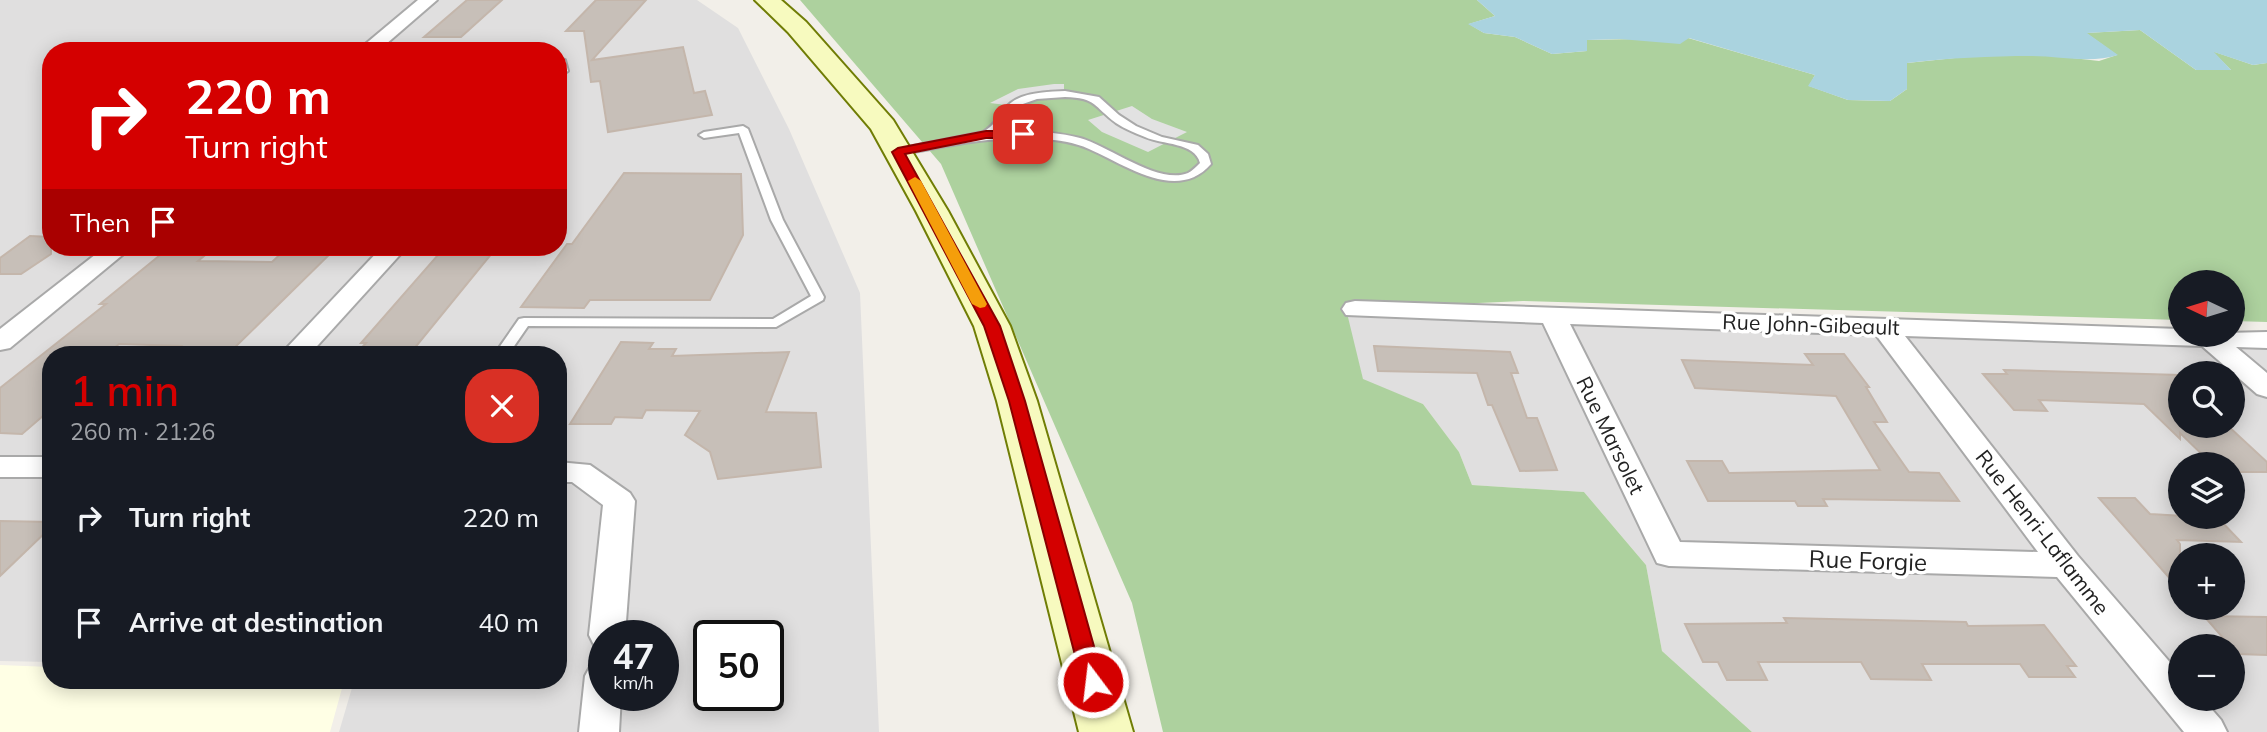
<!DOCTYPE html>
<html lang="en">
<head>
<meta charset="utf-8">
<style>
  body { margin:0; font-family:Mulish,sans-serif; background:#20242c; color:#f1f3f6; height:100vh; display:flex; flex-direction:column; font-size:26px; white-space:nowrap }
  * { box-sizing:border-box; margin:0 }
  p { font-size:23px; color:#9ea1a6 }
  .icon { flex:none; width:38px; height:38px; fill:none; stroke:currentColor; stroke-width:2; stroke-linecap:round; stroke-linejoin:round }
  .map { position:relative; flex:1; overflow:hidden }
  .drawer { position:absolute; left:42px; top:346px; width:525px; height:343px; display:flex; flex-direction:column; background:#171b24; border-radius:28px; box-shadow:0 4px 18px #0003 }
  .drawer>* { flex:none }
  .hud { position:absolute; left:42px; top:42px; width:525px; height:214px; border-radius:28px; box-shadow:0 4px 18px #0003; background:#d40000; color:#fff; overflow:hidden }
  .needle { width:46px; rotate:274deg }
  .fabs { position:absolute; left:2168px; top:270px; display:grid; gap:14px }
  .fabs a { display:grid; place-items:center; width:77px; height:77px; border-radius:50%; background:#171b24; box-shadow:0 4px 18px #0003; font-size:35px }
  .speed { position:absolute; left:588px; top:620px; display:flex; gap:14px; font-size:35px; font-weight:700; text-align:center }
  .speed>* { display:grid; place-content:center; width:91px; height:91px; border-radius:50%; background:#171b24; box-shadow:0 4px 18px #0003; line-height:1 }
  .speed small { font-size:18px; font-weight:400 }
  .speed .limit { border:4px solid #111; border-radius:10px; background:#fff; color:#111 }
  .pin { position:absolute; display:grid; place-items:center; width:60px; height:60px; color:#fff; margin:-30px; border-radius:14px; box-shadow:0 4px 10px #0006 }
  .me { position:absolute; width:77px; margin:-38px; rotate:345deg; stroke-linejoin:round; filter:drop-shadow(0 0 5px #0008) }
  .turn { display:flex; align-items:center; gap:24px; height:147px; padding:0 28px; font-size:32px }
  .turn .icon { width:91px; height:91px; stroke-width:2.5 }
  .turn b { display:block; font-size:49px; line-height:60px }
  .then { display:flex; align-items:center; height:66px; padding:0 28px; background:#0003; gap:14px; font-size:26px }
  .round { display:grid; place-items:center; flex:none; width:74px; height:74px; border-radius:28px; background:#20242c }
  .summary { display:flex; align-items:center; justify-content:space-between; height:119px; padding:0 28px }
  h1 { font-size:42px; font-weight:600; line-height:52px; color:#d40000 }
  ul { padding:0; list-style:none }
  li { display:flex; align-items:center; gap:21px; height:105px; padding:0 28px }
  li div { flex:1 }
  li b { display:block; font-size:26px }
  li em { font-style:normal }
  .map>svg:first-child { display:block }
  .residential { fill:#e0dfdf; fill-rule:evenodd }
  .education { fill:#ffffe5 }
  .forest { fill:#add19e }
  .parking { fill:#e2e2e2 }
  .water { fill:#aad3df }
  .building { fill:#c7bfb8; stroke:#c4b6ab; stroke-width:2 }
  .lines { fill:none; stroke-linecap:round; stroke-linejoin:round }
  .lane-casing { stroke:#a9a9a9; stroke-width:4 }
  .street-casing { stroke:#a9a9a9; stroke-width:4 }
  .secondary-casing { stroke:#707d05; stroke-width:4 }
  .lane { fill:#fff; fill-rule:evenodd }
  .street { fill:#fff; fill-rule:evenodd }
  .secondary { fill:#f7fabf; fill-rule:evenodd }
  .route { fill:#d40000; stroke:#8a0000; stroke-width:2 }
  .slow { fill:#f59e0b }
  .labels { text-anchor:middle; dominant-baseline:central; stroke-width:7; stroke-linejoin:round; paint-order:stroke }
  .street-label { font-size:21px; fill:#222; stroke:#fff }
  .near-street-label { font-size:24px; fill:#222; stroke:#fff }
</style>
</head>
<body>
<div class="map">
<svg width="2267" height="732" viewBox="0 0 2267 732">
  <rect width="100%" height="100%" fill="#f2efe9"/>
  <g class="residential">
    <path d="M0,0H697L738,28L789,129L860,293L879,732H339L354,681H558V355H51V662L0,661ZM51,51H558V247H51ZM604,635H663V695H604ZM709,635H768V695H709Z"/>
    <path d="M1345,309L2267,340V732H1752L1662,651L1646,565L1584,492L1472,485L1459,452L1423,404L1363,380ZM2180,373H2233V425H2180ZM2180,464H2233V516H2180ZM2180,555H2233V607H2180ZM2180,646H2233V698H2180Z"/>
  </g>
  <polygon class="education" points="0,665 51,667 51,681 344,681 330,732 0,732"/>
  <polygon class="forest" points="800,0 1477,0 1495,16 1469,24 1484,33 1515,37 1552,54 1587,51 1586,40 1688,38 1815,75 1809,86 1848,100 1890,101 1907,89 1907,63 1974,56 2055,56 2099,61 2117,55 2086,33 2140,30 2196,70 2231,70 2212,51 2253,65 2267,63 2267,322 2233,321 2233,282 2180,282 2180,320 1523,301 1346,309 1363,379 1423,404 1459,452 1472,485 1584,492 1646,565 1662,651 1752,732 1163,732 1132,603 941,164"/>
  <g class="parking">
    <polygon points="1054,84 1064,84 1064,91 1015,99 1006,105 990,103 1018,89"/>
    <polygon points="1132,106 1152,119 1187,132 1148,152 1102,132 1088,120"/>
  </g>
  <path class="water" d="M1477,0H2267V63L2253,65L2214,52L2231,70H2196L2140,30L2087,33L2118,55C2090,64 2061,56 2032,56C1990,56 1949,58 1907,63V89L1890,101L1848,100L1808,86L1815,75L1689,38L1680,44L1620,39L1587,40V51L1552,54L1515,37L1484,33L1468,24L1495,16Z"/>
  <g class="building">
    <polygon points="467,0 502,0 461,37 424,37"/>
    <polygon points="596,0 646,0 592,60 683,47 694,93 705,91 712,115 608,132 600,81 591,82 584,31 566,31"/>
    <polygon points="624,173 741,174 743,235 710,300 590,300 584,308 521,307 567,244 572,244"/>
    <polygon points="30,236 51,237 51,254 21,274 0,274 0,258"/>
    <polygon points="170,247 215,247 198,261 272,262 288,247 337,247 227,355 171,355 181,346 119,344 106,355 51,355 51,409 22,434 0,433 0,388 106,304 100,304"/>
    <polygon points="445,247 497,247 409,355 355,355 366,343 361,343"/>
    <polygon points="621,342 653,343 649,349 676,349 672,356 789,352 766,412 816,413 821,467 718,479 710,452 685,435 700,411 646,410 642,418 615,417 611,424 570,424"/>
    <polygon points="1374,346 1510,352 1518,373 1511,373 1527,418 1537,418 1557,470 1520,471 1492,405 1488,405 1477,373 1378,371"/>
    <polygon points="1805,354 1844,354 1869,387 1866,387 1887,422 1874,422 1909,472 1939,473 1959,501 1823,499 1827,506 1798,506 1795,501 1708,501 1687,461 1722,461 1729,473 1880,470 1836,396 1695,388 1682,360 1813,365"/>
    <polygon points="2004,370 2180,375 2180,425 2227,425 2267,462 2267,472 2233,472 2233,464 2212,464 2180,433 2180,439 2144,404 2039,400 2047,411 2014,410 1983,374 2007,374"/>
    <polygon points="2099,498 2135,498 2150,514 2218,518 2241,542 2177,540 2180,544 2180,590"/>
    <polygon points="0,521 51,522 51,527 0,576"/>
    <polygon points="2204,616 2267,617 2267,655 2237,654"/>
    <polygon points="1784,618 1966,622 1968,626 2044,625 2076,666 2067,666 2075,677 2029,677 2020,664 1922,664 1931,680 1871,679 1861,662 1758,662 1767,680 1727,680 1718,662 1703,662 1685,624 1787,623"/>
  </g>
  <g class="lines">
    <g class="lane-casing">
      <g id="lane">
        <path d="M1065,91L1099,97L1119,115L1136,126L1162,137L1198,145L1208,154L1211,164C1177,203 1126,165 1089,149C1074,142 1058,140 1042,139C993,135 946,146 898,155L893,152L898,149L983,132C994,126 998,117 1006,108C1018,92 1046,92 1065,91ZM1065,97C1097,98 1093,106 1116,123C1125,129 1135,133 1145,137C1162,145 1195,142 1200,163C1196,167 1192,171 1188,173C1158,185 1109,146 1080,138C1054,131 1026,131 999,132L1020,105L1037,99Z"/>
        <polygon points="743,126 748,129 783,220 824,297 823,300 776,327 528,326 508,355 494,355 519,319 524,318 773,319 811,296 771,220 739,133 704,138 699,135 704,132"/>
      </g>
    </g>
    <g class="street-casing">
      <g id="street">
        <polygon points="418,0 437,0 378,51 357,51"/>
        <polygon points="558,58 565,60 568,71 558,77"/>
        <polygon points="105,247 132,247 10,348 0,350 0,329"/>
        <polygon points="382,247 407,247 309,355 280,355"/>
        <path d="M1355,301L2180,329V334L2267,332V348L2236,347L2267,373V397L2257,394L2202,346L1905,336L2078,556L2180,674V698H2202L2221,720L2227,732H2184L2057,577L1669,566L1657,563L1543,323L1346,315L1342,309L1346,303ZM1570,324L1876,335L2038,552L1680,542Z"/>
        <rect x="0" y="457" width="51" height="20"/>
        <polygon points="558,462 590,465 630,493 635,501 625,635 604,635 604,648 594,645 589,635 603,505 572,482 558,482"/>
        <polygon points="604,661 604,695 621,695 619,732 579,732 585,676 591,665"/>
      </g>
    </g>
    <g class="secondary-casing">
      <polygon id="secondary" points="755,0 781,0 806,22 893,120 948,211 1010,326 1037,401 1133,732 1079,732 997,401 974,326 916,211 871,129 788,32"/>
    </g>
    <use href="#lane" class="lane"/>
    <use href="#street" class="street"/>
    <use href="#secondary" class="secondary"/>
  </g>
  <polygon class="route" points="986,131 1023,131 1029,134 1023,138 986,138 905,154 1000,326 1025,401 1104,682 1101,688 1093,691 1086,688 1082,682 1009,401 984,326 892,152 898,148"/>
  <polygon class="slow" points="915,177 921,181 987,304 985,307 980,308 972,304 908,181"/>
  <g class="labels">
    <g class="street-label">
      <text transform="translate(1811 324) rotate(2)">Rue John-Gibeault</text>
      <text transform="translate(1611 435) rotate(64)">Rue Marsolet</text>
      <text transform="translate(2043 532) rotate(52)">Rue Henri-Laflamme</text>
    </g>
    <g class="near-street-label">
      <text transform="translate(1868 560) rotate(2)">Rue Forgie</text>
    </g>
  </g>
</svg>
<div class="fabs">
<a><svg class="needle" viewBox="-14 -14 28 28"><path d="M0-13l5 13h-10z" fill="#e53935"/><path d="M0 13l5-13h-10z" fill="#9ea1a6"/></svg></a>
<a><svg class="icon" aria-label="search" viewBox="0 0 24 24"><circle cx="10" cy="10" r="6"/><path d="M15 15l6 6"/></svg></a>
<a><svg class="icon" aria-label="layers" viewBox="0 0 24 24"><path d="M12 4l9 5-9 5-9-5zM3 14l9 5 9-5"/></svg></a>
<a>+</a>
<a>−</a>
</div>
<div class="speed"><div>47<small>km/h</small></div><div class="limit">50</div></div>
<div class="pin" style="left:1023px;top:134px;background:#d93025"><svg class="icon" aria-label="arrive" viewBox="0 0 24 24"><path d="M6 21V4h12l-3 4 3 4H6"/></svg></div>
<svg class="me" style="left:1093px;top:682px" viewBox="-20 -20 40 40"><circle r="17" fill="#d40000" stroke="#fff" stroke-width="3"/><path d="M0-11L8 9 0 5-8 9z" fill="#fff"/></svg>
<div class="hud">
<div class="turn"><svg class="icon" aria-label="right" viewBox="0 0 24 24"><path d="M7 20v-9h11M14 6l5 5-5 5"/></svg><div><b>220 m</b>Turn right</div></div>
<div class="then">Then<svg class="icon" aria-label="arrive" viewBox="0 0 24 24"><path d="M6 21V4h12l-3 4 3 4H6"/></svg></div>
</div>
<section class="drawer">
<div class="summary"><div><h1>1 min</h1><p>260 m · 21:26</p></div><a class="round" style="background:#d93025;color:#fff"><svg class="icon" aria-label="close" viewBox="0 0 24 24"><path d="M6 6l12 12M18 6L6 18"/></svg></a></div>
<ul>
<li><svg class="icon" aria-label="right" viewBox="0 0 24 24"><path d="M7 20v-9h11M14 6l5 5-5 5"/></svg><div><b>Turn right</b></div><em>220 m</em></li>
<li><svg class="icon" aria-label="arrive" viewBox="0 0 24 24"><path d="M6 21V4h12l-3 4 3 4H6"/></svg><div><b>Arrive at destination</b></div><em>40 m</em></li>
</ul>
</section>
</div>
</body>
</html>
